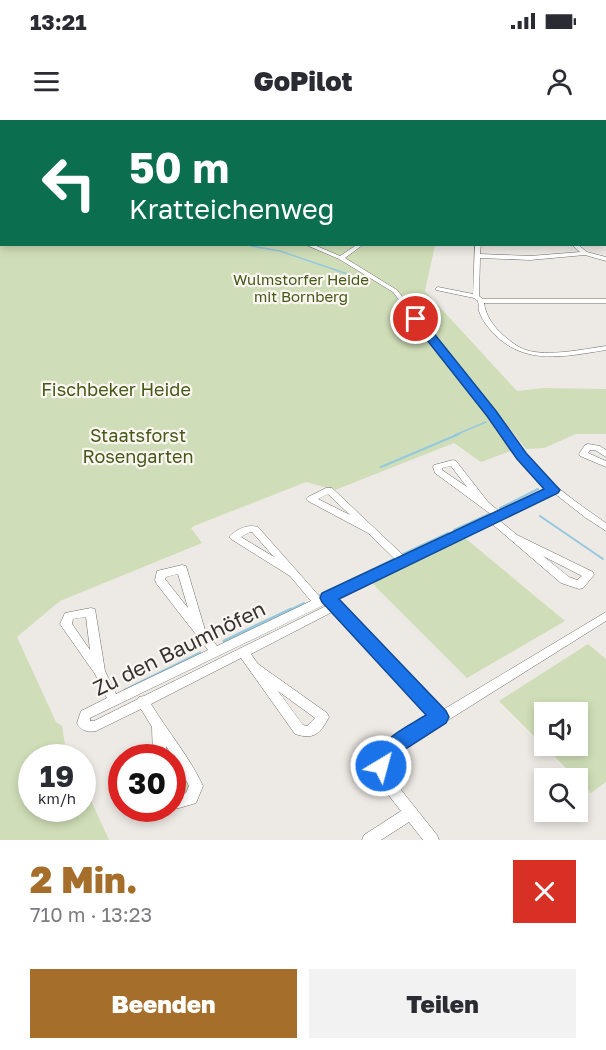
<!DOCTYPE html>
<html lang="de">
<head>
<meta charset="utf-8">
<style>
  body { margin:0; font-family:"Golos Text",sans-serif; background:#f2f2f3; color:#2b2b33; height:100vh; display:flex; flex-direction:column; font-size:22px; white-space:nowrap }
  * { box-sizing:border-box; margin:0 }
  p { font-size:20px; color:#7c7c81 }
  .icon { flex:none; width:33px; height:33px; fill:none; stroke:currentColor; stroke-width:2; stroke-linecap:round; stroke-linejoin:round }
  .map { position:relative; height:720px; overflow:hidden }
  .drawer { display:flex; flex-direction:column; background:#fff; flex:1 }
  .drawer>* { flex:none }
  .banner { position:absolute; left:0px; top:0px; width:606px; height:126px; box-shadow:0 3px 9px #0003; background:#0b6e4f; color:#fff; overflow:hidden }
  .controls { position:absolute; left:534px; top:582px; display:grid; gap:12px }
  .controls a { display:grid; place-items:center; width:54px; height:54px; border-radius:0px; background:#fff; box-shadow:0 3px 9px #0003; font-size:30px }
  .speed { position:absolute; left:18px; top:624px; display:flex; gap:12px; font-size:30px; font-weight:700; text-align:center }
  .speed>* { display:grid; place-content:center; width:78px; height:78px; border-radius:50%; background:#fff; box-shadow:0 3px 9px #0003; line-height:1 }
  .speed small { font-size:15px; font-weight:400 }
  .speed .limit { border:9px solid #d22; background:#fff; color:#111 }
  .pin { position:absolute; display:grid; place-items:center; width:51px; height:51px; color:#fff; margin:-26px; border:3px solid #fff; border-radius:50%; box-shadow:0 2px 6px #0007 }
  .me { position:absolute; width:66px; margin:-33px; rotate:37deg; stroke-linejoin:round; filter:drop-shadow(0 0 4px #0008) }
  .turn { display:flex; align-items:center; gap:21px; height:126px; padding:0 30px; font-size:27px }
  .turn .icon { width:78px; height:78px; stroke-width:2.5 }
  .turn b { display:block; font-size:42px; line-height:51px }
  .round { display:grid; place-items:center; flex:none; width:63px; height:63px; border-radius:0px; background:#f2f2f3 }
  .overview { display:flex; align-items:center; justify-content:space-between; height:102px; padding:0 30px }
  h1 { font-size:36px; font-weight:800; line-height:45px; color:#a56e2a }
  .cta { display:flex; gap:12px; margin-top:auto; padding:12px 30px }
  .cta a { flex:1; height:69px; border-radius:0px; background:#a56e2a; color:#fff; font-size:24px; font-weight:800; line-height:69px; text-align:center }
  .cta a+a { background:#f2f2f3; color:#2b2b33 }
  .status { display:flex; justify-content:space-between; align-items:center; height:42px; padding:0 30px; background:#fff; direction:ltr }
  .status svg { height:16px; fill:currentColor }
  header { display:flex; justify-content:space-between; align-items:center; height:78px; padding:0 30px; background:#fff; font-size:27px; font-weight:800 }
  .map>svg:first-child { display:block }
  .green { fill:#cfdeb8; fill-rule:evenodd }
  .lines { fill:none; stroke-linecap:round; stroke-linejoin:round }
  .stream-far2 { stroke:#94c8de; stroke-width:1.5 }
  .stream-far1 { stroke:#94c8de; stroke-width:2 }
  .stream { stroke:#94c8de; stroke-width:3 }
  .street-casing { stroke:#726e6a; stroke-width:1 }
  .street { fill:#fff; fill-rule:evenodd }
  .route { fill:#1a73e8; stroke:#114b97; stroke-width:1.5 }
  .labels { text-anchor:middle; dominant-baseline:central; stroke-width:4.5; stroke-linejoin:round; paint-order:stroke }
  .far-park-label { font-size:15px; fill:#455918; stroke:#fbf6f1 }
  .park-label { font-size:18px; fill:#455918; stroke:#fbf6f1 }
  .near-street-label { font-size:21px; fill:#343331; stroke:#fbf6f1 }
</style>
</head>
<body>
<div class="status"><b>13:21</b><svg viewBox="0 0 49 12"><path d="M0 12V9h3v3zM5 12V6h3v6zM10 12V3h3v9zM15 12V0h3v12zM26 1h20v11H26zM47 4h2v5h-2z"/></svg></div>
<header><svg class="icon" aria-label="menu" viewBox="0 0 24 24"><path d="M4 6h16M4 12h16M4 18h16"/></svg>GoPilot<svg class="icon" aria-label="person" viewBox="0 0 24 24"><circle cx="12" cy="8" r="4"/><path d="M4 21q1-7 8-7t8 7"/></svg></header>
<div class="map">
<svg width="606" height="720" viewBox="0 0 606 720">
  <rect width="100%" height="100%" fill="#ede9e4"/>
  <g class="green">
    <polygon points="0,0 454,0 2,2 2,124 435,125 425,171 517,271 545,268 606,269 606,314 576,314 544,328 526,329 499,295 488,296 511,331 481,342 454,323 335,370 306,362 194,406 191,408 202,423 60,481 17,517 56,602 62,606 65,625 71,637 32,638 32,688 82,688 83,663 109,720 0,720"/>
    <polygon points="465,418 565,501 467,558 372,463"/>
    <path d="M588,524L606,539V662L591,673L499,581ZM544,592H578V626H544Z"/>
    <polygon points="172,642 177,650 182,650 190,665 189,671 173,675"/>
  </g>
  <g class="lines">
    <g class="stream-far2">
      <polyline points="251,126 280,131 359,158"/>
      <polyline points="455,315 486,302"/>
    </g>
    <g class="stream-far1">
      <polyline points="511,315 539,351"/>
      <polyline points="381,347 459,314"/>
      <polyline points="500,388 538,369"/>
      <polyline points="540,396 603,439"/>
      <polyline points="454,410 489,394"/>
      <polyline points="403,434 448,413"/>
      <polyline points="320,475 394,439"/>
      <polyline points="288,491 304,483"/>
    </g>
    <g class="stream">
      <polyline points="224,521 291,489"/>
      <polyline points="125,570 200,533"/>
    </g>
    <g class="street-casing">
      <g id="street">
        <polygon points="110,0 115,0 106,2"/>
        <rect x="0" y="45" width="2" height="2"/>
        <rect x="604" y="49" width="2" height="3"/>
        <path d="M304,124H312L340,136L358,124H364L345,138L397,170L494,292C501,304 508,316 517,327C542,358 574,381 606,403V411L586,398L554,373L499,400L517,415L593,452L594,455L583,468L579,469L561,463L491,403L334,479L337,480L441,591L606,492V501L391,636L388,646L390,656L437,715L439,720H423L409,702L381,720H362L364,715L401,691L379,663L374,646L381,628L431,597L334,491L251,534L258,544L327,593L329,597C320,614 314,620 295,614L241,538L151,584C168,612 189,636 203,666L196,683L179,688H172V675L179,676L186,673L189,666L180,648L166,626L167,638H153L152,607L141,589L96,611C88,613 80,610 77,603L81,591L107,578L95,554L60,504L65,493L91,488L95,489L105,551L116,574L208,530L156,463L155,460L157,451L182,445L186,446L205,510L217,526L311,481L290,456L231,419L229,417C237,409 247,404 258,407L320,477L397,441L368,413L308,381L306,379L308,377L326,368H332L405,437L486,398L488,396L492,395L435,353L433,347L434,345L453,340L456,341L488,382L500,392L548,369L524,345L510,330L487,295L393,172L339,139ZM451,346L467,367L442,350V348ZM328,374L350,395L318,379ZM250,412H252L274,437L241,417ZM543,436L582,456L577,460L569,457ZM178,454L188,488L165,459L166,457ZM328,483V485L144,576L139,577L138,579L94,601H90V598L94,596ZM86,497L90,530L72,504L73,499ZM278,571L315,598L307,606L303,605Z"/>
        <path d="M475,124H481L480,134L530,136L580,132L571,124H577L587,132L606,137V141L585,135L530,140L480,138L479,176L483,179H606V183H484C486,196 493,206 503,215C510,221 517,227 526,230C548,237 584,229 606,226V230C562,237 520,247 488,207C484,202 481,197 479,191C478,188 479,184 478,181C477,180 475,179 474,178L436,170V168L438,167L473,174Z"/>
        <polygon points="588,324 600,326 606,330 606,337 595,330 590,330 588,333 606,341 606,347 580,336 579,334 585,325"/>
      </g>
    </g>
    <use href="#street" class="street"/>
  </g>
  <path class="route" d="M412,196H420L496,291L526,333L560,370L558,373L339,479L446,591L449,597L446,603L396,635L388,652L381,655L374,652L371,646C379,619 403,609 426,595L322,482L320,478L322,473L544,369L517,339L487,296L412,201Z"/>
  <g class="labels">
    <g class="far-park-label">
      <text x="301" y="159">Wulmstorfer Heide<tspan x="301" dy="17">mit Bornberg</tspan></text>
    </g>
    <g class="park-label">
      <text x="116" y="269">Fischbeker Heide</text>
      <text x="138" y="315">Staatsforst<tspan x="138" dy="21">Rosengarten</tspan></text>
    </g>
    <g class="near-street-label">
      <text transform="translate(179 528) rotate(-26)">Zu den Baumhöfen</text>
    </g>
  </g>
</svg>
<div class="controls">
<a><svg class="icon" aria-label="sound" viewBox="0 0 24 24"><path d="M4 9h4l5-4v14l-5-4H4zM17 9q2 3 0 6"/></svg></a>
<a><svg class="icon" aria-label="search" viewBox="0 0 24 24"><circle cx="10" cy="10" r="6"/><path d="M15 15l6 6"/></svg></a>
</div>
<div class="speed"><div>19<small>km/h</small></div><div class="limit">30</div></div>
<div class="pin" style="left:416px;top:199px;background:#d93025"><svg class="icon" aria-label="arrive" viewBox="0 0 24 24"><path d="M6 21V4h12l-3 4 3 4H6"/></svg></div>
<svg class="me" style="left:381px;top:646px" viewBox="-20 -20 40 40"><circle r="17" fill="#1a73e8" stroke="#fff" stroke-width="3"/><path d="M0-11L8 9 0 5-8 9z" fill="#fff"/></svg>
<div class="banner">
<div class="turn"><svg class="icon" aria-label="left" viewBox="0 0 24 24"><path d="M17 20v-9H6M10 6l-5 5 5 5"/></svg><div><b>50 m</b>Kratteichenweg</div></div>
</div>
</div>
<section class="drawer">
<div class="overview"><div><h1>2 Min.</h1><p>710 m · 13:23</p></div><a class="round" style="background:#d93025;color:#fff"><svg class="icon" aria-label="close" viewBox="0 0 24 24"><path d="M6 6l12 12M18 6L6 18"/></svg></a></div>
<div class="cta"><a>Beenden</a><a>Teilen</a></div>
</section>
</body>
</html>
